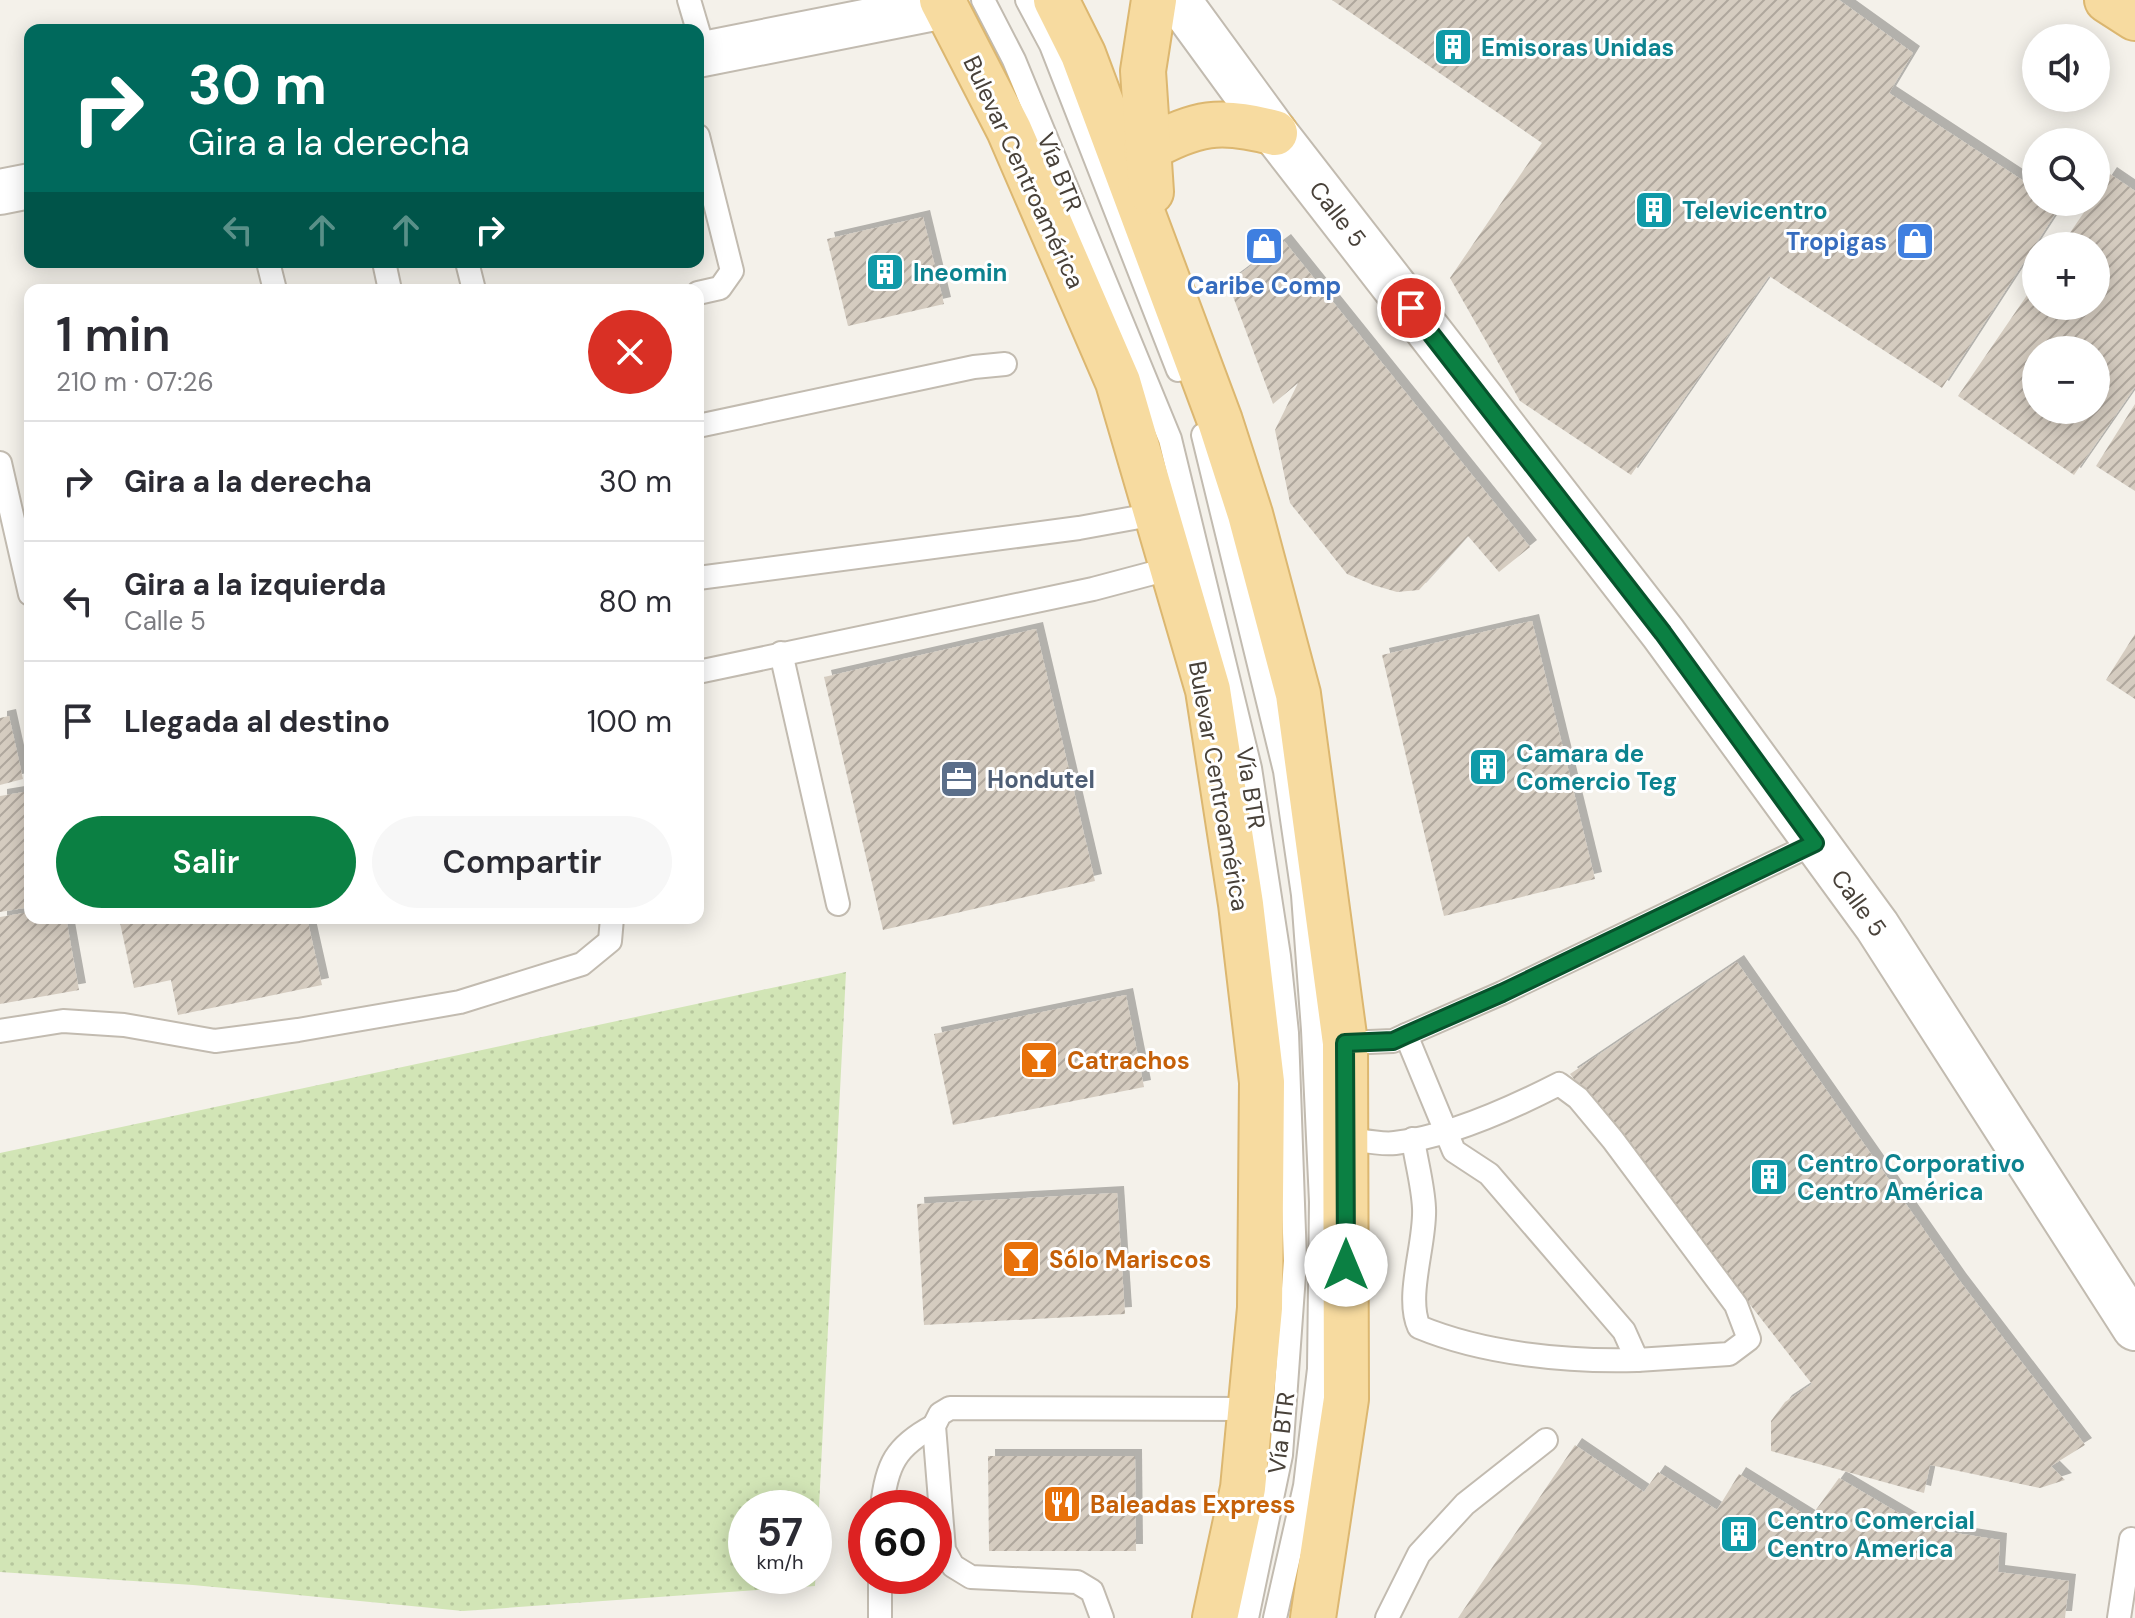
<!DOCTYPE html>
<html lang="es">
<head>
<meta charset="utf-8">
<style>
  body { margin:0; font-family:"DM Sans",sans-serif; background:#f7f7f7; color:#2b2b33; height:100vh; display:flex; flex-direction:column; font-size:30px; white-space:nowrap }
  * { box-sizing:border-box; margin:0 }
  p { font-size:26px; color:#7c7c81 }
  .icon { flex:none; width:44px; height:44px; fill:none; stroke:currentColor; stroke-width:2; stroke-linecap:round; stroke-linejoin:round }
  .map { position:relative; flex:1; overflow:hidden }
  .panel { position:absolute; left:24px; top:284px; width:680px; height:640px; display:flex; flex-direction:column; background:#fff; border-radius:16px; box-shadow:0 4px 20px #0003 }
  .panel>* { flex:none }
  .banner { position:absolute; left:24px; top:24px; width:680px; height:244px; border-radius:16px; box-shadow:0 4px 20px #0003; background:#00695c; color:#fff; overflow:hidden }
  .fabs { position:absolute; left:2022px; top:24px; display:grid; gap:16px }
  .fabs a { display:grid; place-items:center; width:88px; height:88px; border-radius:50%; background:#fff; box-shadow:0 4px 20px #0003; font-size:40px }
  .speed { position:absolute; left:728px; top:1490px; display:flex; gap:16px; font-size:40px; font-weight:700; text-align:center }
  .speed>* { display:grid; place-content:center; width:104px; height:104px; border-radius:50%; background:#fff; box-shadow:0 4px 20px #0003; line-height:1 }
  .speed small { font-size:20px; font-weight:400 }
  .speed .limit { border:12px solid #d22; background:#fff; color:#111 }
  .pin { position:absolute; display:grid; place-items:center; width:68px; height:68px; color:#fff; margin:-34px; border:4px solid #fff; border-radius:50%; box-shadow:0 2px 8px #0007 }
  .me { position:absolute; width:88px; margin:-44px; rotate:0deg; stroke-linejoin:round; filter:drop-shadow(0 0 6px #0008) }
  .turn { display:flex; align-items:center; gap:28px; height:168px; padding:0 32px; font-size:36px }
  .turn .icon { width:104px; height:104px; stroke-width:2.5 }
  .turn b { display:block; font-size:56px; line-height:68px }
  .lanes { display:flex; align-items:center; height:76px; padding:0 32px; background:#0003; justify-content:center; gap:40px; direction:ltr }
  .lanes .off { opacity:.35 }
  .round { display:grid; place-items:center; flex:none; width:84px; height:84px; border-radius:42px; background:#f7f7f7 }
  .headline { display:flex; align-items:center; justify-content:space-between; height:136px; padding:0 32px }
  h1 { font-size:48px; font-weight:600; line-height:60px }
  .cta { display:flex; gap:16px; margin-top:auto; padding:16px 32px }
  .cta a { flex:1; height:92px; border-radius:48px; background:#0b8043; color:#fff; font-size:32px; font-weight:600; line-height:92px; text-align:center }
  .cta a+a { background:#f7f7f7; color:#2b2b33 }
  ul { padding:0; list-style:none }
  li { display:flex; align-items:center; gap:24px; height:120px; padding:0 32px; border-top:2px solid #e1e1e2 }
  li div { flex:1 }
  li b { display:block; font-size:30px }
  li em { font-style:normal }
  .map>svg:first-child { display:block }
  .grass { fill:url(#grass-dots); fill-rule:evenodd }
  .building { fill:url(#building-hatch); fill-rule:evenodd; filter:url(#shadow) }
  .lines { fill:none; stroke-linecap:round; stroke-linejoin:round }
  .service-casing { stroke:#c2bbb0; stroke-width:26 }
  .minor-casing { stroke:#c2bbb0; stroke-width:48 }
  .tertiary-casing { stroke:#c2bbb0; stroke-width:48 }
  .primary-casing { stroke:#dcb770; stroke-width:48 }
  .service { stroke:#fff; stroke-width:22 }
  .minor { stroke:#fff; stroke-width:44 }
  .tertiary { stroke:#fff; stroke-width:44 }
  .primary { stroke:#f7dba0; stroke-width:44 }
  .route-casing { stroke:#07532c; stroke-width:20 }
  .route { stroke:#0b8043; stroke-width:14 }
  .labels { text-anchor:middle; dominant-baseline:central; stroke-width:6; stroke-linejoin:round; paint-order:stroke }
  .culture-label { font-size:24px; font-weight:bold; fill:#0d838f; stroke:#fff; text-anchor:start }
  .street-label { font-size:24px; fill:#484139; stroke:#fff }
  .shop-label { font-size:24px; font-weight:bold; fill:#366cbe; stroke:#fff; text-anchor:end }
  .service-label { font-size:24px; font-weight:bold; fill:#4e5e75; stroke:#fff; text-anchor:start }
  .food-label { font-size:24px; font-weight:bold; fill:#c56008; stroke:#fff; text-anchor:start }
</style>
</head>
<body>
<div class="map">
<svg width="2135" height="1618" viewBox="0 0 2135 1618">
  <defs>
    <pattern id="grass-dots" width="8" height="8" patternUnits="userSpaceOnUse" patternTransform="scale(2)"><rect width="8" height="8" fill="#d2e5b6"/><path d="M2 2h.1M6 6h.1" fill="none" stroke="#b6c69d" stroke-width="1.8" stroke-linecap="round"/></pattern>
    <pattern id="building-hatch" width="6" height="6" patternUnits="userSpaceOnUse" patternTransform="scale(2)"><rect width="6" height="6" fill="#d5ccc0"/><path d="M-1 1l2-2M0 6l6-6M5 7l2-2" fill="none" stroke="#afa79d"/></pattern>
    <filter id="shadow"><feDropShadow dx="7" dy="-7" stdDeviation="0" flood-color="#0004"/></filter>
  </defs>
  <rect width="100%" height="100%" fill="#f4f1ea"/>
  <path class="grass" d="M846,972L815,1586L463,1611L193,1585L0,1572V1153ZM814,1508V1576H746V1508Z"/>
  <g class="building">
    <polygon points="1332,0 1839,0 1913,53 1889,93 2036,189 2036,202 2061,205 1942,388 1769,276 1631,475 1520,401 1450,278 1542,143"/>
    <path d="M2110,174L2135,191V387L2074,475L1958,396L2036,282V306H2096V246H2061L2091,202H2096V195ZM2036,350H2096V410H2036Z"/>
    <polygon points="923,217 944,304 848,326 827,239"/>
    <polygon points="1284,241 1530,547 1499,572 1468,536 1419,590 1397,592 1373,585 1347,574 1290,503 1275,430 1298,383 1273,404 1228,283"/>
    <polygon points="2135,404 2135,491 2096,466"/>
    <polygon points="1532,621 1595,879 1444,916 1382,655"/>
    <polygon points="1036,629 1095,881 883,930 824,677"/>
    <polygon points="2135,634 2135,699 2106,680"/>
    <polygon points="9,716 23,779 0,785 0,718"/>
    <polygon points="30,791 30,907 0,912 0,796"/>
    <polygon points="30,912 30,918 66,918 79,990 0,1004 0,917"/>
    <polygon points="119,918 307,918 322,985 178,1015 171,980 134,988"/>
    <polygon points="1737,962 1959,1280 2085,1445 2051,1466 2065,1480 2040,1488 1930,1465 1924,1493 1771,1451 1771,1421 1785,1402 1812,1384 1570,1074"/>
    <polygon points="1126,995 1144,1087 953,1125 934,1034"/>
    <polygon points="1117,1193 1125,1314 924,1325 917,1204"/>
    <polygon points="1575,1445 1644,1492 1658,1472 1717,1510 1739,1474 1810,1518 1839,1478 1924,1528 2000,1540 1998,1572 2069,1581 2065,1618 1458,1618"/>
    <polygon points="988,1456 1135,1456 1136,1551 989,1551"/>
  </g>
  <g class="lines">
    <g class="service-casing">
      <g id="service">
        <polyline points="689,0 705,54"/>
        <polyline points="983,0 1014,60 1170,439 1250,768 1279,956 1287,1033 1295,1261 1281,1455 1247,1618"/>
        <polyline points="1027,0 1051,45 1178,370"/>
        <polyline points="698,136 732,271 720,288 698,293"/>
        <polyline points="268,262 275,290"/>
        <polyline points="384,262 390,290"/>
        <polyline points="467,262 474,290"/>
        <polyline points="698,426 974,367 1005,364"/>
        <polyline points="1203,435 1285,771 1303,895 1313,1030 1321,1202 1319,1369 1305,1486 1275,1618"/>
        <polyline points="0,463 30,594"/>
        <polyline points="698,578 1079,528 1156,514"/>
        <polyline points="781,653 838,904"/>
        <polyline points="698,672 1093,589 1172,568"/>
        <polyline points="0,1031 63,1021 124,1025 215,1041 298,1030 460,1002 582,964 610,941 612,918"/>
        <polyline points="1345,1043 1393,1041 1406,1035 1502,993 1815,843"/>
        <path d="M1346,1138C1361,1140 1380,1145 1395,1143C1448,1137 1512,1108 1559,1084L1578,1098L1613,1140L1736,1305L1749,1339L1729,1354L1637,1360L1624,1331L1489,1174L1454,1151L1406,1035"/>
        <path d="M1413,1139C1416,1161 1423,1185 1424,1208C1426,1242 1405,1296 1419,1327C1484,1354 1568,1362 1637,1360"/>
        <path d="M882,1508C886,1465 896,1446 934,1426"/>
        <polyline points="880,1618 880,1576"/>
        <polyline points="1102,1618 1092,1591 1077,1582 971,1577 953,1566 944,1550 934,1426 940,1414 950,1408 1251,1409"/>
        <polyline points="1387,1618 1419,1554 1465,1504 1546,1440"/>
        <polyline points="2119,1618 2131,1539"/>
      </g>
    </g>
    <g class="minor-casing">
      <g id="minor">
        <polyline points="698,55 945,6"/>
        <polyline points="0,192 30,186"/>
      </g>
    </g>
    <g class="tertiary-casing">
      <polyline id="tertiary" points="1178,0 1275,133 1663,633 1877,926 2135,1328"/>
    </g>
    <g class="primary-casing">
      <g id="primary">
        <polyline points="942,0 1009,130 1118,382 1208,690 1241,904 1262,1082 1260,1308 1243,1488 1215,1618"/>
        <polyline points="1056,0 1083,54 1220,421 1250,514 1298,694 1345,1043 1346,1399 1313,1618"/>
        <polyline points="2107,0 2135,18"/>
        <path d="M1146,150C1195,122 1221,118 1275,133"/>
        <polyline points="1151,192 1143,71 1154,0"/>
      </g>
    </g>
    <use href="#service" class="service"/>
    <use href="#minor" class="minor"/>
    <use href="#tertiary" class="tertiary"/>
    <use href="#primary" class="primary"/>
  </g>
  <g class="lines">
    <g class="route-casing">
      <polyline id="route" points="1346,1265 1345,1043 1393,1041 1406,1035 1502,993 1815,843 1663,633 1411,308"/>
    </g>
    <use href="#route" class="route"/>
  </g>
  <defs>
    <g id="building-square" transform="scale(2)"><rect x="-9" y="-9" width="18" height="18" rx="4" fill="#0f9aa8" stroke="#fff"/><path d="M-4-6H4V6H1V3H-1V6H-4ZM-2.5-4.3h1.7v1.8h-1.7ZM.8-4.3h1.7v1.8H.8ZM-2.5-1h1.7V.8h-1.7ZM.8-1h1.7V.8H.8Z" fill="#fff"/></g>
    <g id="shop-square" transform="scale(2)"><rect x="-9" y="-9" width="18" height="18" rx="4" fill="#3f7fe0" stroke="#fff"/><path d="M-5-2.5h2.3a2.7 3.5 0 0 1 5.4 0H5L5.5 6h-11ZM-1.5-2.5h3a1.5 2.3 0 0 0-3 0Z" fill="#fff"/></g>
    <g id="office-square" transform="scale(2)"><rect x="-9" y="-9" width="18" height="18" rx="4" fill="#5c6f8a" stroke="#fff"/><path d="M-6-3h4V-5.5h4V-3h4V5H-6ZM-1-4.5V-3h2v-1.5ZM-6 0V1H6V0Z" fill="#fff"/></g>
    <g id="bar-square" transform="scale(2)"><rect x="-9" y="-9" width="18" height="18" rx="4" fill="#e8710a" stroke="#fff"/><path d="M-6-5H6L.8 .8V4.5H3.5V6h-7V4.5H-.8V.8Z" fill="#fff"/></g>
    <g id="restaurant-square" transform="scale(2)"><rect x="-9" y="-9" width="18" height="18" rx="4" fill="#e8710a" stroke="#fff"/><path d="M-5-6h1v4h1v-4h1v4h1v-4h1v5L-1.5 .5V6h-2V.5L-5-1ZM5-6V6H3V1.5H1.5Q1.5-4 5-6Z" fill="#fff"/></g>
  </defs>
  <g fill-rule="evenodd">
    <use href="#building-square" x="1453" y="47"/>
    <use href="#building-square" x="1654" y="210"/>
    <use href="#shop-square" x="1915" y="241"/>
    <use href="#shop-square" x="1264" y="246"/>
    <use href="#building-square" x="885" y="272"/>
    <use href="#building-square" x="1488" y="767"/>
    <use href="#office-square" x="959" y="779"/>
    <use href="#bar-square" x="1039" y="1060"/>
    <use href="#building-square" x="1769" y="1177"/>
    <use href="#bar-square" x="1021" y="1259"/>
    <use href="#restaurant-square" x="1062" y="1504"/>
    <use href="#building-square" x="1739" y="1534"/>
  </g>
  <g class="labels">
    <g class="culture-label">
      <text x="1481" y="47">Emisoras Unidas</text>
      <text x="1682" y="210">Televicentro</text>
      <text x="913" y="272">Ineomin</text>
      <text x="1516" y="753">Camara de<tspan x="1516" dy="28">Comercio Teg</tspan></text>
      <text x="1797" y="1163">Centro Corporativo<tspan x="1797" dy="28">Centro América</tspan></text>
      <text x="1767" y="1520">Centro Comercial<tspan x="1767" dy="28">Centro America</tspan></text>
    </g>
    <g class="street-label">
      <text transform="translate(1024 172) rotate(65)">Bulevar Centroamérica</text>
      <text transform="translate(1060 172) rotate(68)">Vía BTR</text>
      <text transform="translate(1338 214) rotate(52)">Calle 5</text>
      <text transform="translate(1219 786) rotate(80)">Bulevar Centroamérica</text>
      <text transform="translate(1251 788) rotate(81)">Vía BTR</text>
      <text transform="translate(1859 903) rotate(54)">Calle 5</text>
      <text transform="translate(1281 1433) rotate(-83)">Vía BTR</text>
    </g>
    <g class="shop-label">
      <text x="1887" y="241">Tropigas</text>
      <text x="1264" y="285" text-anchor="middle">Caribe Comp</text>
    </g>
    <g class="service-label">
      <text x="987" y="779">Hondutel</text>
    </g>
    <g class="food-label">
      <text x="1067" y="1060">Catrachos</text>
      <text x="1049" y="1259">Sólo Mariscos</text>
      <text x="1090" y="1504">Baleadas Express</text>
    </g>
  </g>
</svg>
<div class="fabs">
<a><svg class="icon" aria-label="sound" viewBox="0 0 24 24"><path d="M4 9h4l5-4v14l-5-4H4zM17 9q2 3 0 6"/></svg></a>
<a><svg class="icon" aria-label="search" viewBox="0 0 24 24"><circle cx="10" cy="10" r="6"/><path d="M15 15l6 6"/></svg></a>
<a>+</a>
<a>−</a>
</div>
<div class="speed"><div>57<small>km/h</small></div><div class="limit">60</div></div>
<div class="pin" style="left:1411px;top:308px;background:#d93025"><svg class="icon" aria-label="arrive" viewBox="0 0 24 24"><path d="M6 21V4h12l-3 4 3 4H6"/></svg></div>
<svg class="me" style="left:1346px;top:1265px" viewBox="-20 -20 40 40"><circle r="19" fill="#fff"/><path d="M0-13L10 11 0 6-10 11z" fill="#0b8043"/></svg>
<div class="banner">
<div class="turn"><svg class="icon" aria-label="right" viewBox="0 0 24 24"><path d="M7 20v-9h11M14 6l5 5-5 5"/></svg><div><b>30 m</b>Gira a la derecha</div></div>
<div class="lanes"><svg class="icon off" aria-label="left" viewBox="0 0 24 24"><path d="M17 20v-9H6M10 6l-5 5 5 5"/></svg><svg class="icon off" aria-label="ahead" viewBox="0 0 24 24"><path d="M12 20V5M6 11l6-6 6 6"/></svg><svg class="icon off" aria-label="ahead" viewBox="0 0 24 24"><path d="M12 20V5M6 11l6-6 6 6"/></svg><svg class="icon" aria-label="right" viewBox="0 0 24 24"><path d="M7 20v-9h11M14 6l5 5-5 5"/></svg></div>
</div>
<section class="panel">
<div class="headline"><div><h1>1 min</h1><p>210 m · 07:26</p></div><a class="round" style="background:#d93025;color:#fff"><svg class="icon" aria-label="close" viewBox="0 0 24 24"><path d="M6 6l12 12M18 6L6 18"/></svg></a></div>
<ul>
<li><svg class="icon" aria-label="right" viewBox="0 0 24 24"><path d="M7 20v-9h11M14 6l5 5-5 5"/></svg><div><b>Gira a la derecha</b></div><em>30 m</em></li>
<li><svg class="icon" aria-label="left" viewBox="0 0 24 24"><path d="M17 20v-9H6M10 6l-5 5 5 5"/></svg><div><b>Gira a la izquierda</b><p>Calle 5</p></div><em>80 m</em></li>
<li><svg class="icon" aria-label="arrive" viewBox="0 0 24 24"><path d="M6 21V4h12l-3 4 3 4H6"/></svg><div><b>Llegada al destino</b></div><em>100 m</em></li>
</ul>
<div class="cta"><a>Salir</a><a>Compartir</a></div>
</section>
</div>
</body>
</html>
